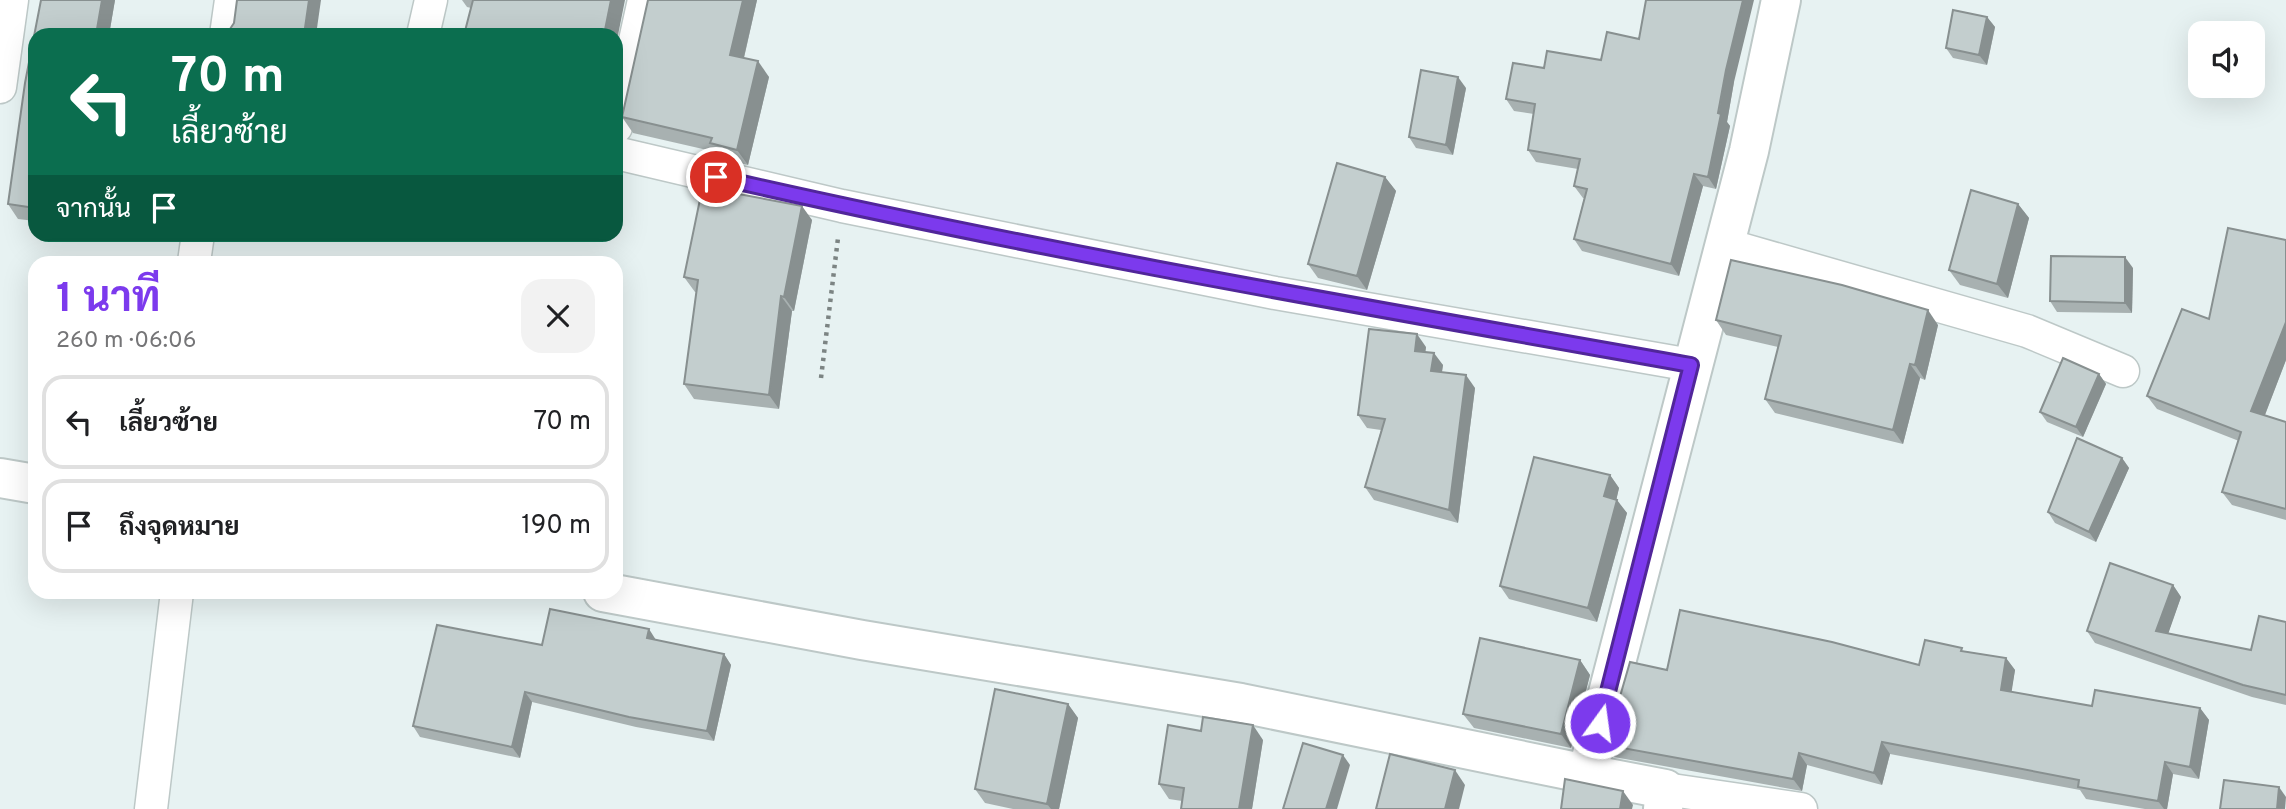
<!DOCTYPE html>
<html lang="th">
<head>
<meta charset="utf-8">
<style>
  body { margin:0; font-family:Overpass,Sarabun,sans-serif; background:#f2f2f2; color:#202124; height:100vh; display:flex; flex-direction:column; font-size:26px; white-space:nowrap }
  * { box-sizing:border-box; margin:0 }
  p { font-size:23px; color:#757577 }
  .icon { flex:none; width:38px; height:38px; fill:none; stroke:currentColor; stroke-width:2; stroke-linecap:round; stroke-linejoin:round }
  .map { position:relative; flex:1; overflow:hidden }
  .details { position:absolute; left:28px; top:256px; width:595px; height:343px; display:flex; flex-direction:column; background:#fff; border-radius:21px; box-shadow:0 7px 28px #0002 }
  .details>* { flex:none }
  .hud { position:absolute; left:28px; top:28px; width:595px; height:214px; border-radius:21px; box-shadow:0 7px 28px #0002; background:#0b6e4f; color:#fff; overflow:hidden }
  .tools { position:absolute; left:2188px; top:21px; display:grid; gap:14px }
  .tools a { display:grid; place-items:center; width:77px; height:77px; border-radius:14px; background:#fff; box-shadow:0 7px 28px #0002; font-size:35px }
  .pin { position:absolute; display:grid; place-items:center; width:60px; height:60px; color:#fff; margin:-30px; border:4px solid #fff; border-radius:50%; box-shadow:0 2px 7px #0007 }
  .me { position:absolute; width:77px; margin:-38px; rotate:14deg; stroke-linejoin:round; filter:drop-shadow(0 0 5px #0008) }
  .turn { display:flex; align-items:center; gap:24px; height:147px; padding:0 28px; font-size:32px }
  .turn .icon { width:91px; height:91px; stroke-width:2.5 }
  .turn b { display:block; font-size:49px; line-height:60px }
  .then { display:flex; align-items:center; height:66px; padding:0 28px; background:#0003; gap:14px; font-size:26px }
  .round { display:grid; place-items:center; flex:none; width:74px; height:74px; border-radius:21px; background:#f2f2f2 }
  .overview { display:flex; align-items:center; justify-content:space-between; height:119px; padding:0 28px }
  h1 { font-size:42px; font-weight:700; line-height:52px; color:#7c3aed }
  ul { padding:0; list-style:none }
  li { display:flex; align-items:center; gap:21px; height:94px; margin:0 14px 10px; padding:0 14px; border:4px solid #e0e0e0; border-radius:21px }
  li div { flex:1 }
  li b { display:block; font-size:26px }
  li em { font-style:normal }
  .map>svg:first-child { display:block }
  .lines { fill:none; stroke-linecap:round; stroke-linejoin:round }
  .street-casing { stroke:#bdc8c7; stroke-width:35 }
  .secondary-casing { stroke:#bdc8c7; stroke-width:42 }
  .path { stroke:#7c8483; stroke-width:4.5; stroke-dasharray:3.5 5; stroke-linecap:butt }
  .street { stroke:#fff; stroke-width:32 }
  .secondary { stroke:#fff; stroke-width:38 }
  .wall { fill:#a8b1b1 }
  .shaded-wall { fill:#889090 }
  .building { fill:#c3cece; stroke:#889090; stroke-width:2 }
  .route-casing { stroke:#51269a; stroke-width:18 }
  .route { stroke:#7c3aed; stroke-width:12 }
</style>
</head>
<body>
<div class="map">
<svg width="2286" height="809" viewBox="0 0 2286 809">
  <rect width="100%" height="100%" fill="#e7f2f2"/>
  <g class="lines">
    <g class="street-casing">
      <g id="street">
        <polyline points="226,35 231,0"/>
        <polyline points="423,35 431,0"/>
        <polyline points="0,87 12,0"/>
        <polyline points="616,127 644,0"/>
        <polyline points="616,153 842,206 1275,293 1691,365"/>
        <polyline points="1723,244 2027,331 2123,371"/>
        <polyline points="194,262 198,234"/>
        <polyline points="1665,789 1801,809"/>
        <polyline points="151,809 177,592"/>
      </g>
    </g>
    <g class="secondary-casing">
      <g id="secondary">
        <polyline points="0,478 35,484"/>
        <polyline points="603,592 862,640 1241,703 1587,774"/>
        <polyline points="1663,809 1665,789 1587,774 1749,151 1781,0"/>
      </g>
    </g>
    <polyline class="path" points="821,378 838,238"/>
    <use href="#street" class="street"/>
    <use href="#secondary" class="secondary"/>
  </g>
  <g class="wall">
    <polygon points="41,0 115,0 109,35 35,35 35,221 18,219 8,204 25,83"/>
    <polygon points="462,0 625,0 471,8 467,7"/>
    <polygon points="648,0 757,0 744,58 769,77 748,165 721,159 716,152 633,133 622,117"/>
    <polygon points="1987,17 1995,27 1987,65 1953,58 1946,48"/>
    <polygon points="1639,39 1734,82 1727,122 1730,126 1716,189 1703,186 1679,276 1582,251 1574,239 1584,198 1583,198 1574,186 1578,169 1536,162 1528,150 1534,114 1514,111 1506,99 1544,68 1601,60"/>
    <polygon points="1466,88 1453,155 1416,148 1409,137"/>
    <polygon points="1385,177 1396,191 1367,290 1318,278 1308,264"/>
    <polygon points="734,193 812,220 794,311 792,311 779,409 694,399 684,384 696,292 695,292 684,277"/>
    <polygon points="2018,204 2029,218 2008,298 1960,285 1949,270"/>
    <polygon points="2286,240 2286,360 2265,415 2286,422 2286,520 2232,505 2222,492 2239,441 2157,409 2147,396 2209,319"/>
    <polygon points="2133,268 2132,313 2057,312 2050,301"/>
    <polygon points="1716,320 1938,325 1925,380 1920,378 1903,444 1775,413 1765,399 1778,347 1726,335"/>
    <polygon points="1426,347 1425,352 1443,365 1442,372 1475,388 1458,523 1374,500 1365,487 1381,430 1367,428 1358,415"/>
    <polygon points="2099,374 2106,384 2083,437 2047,422 2040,412"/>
    <polygon points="2122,458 2129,468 2096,542 2055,523 2048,512"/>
    <polygon points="1610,475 1619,488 1616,500 1627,513 1597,622 1509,599 1500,586"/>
    <polygon points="2173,585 2181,597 2168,633 2251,650 2286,622 2286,705 2252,697 2095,643 2087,631"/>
    <polygon points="656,640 724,654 731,665 714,741 636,727 532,702 520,758 420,737 413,726 542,645"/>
    <polygon points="1964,651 2006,658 2015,670 2011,692 2092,706 2200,708 2209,720 2199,779 2173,774 2167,809 2145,809 2086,799 2080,790 1890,754 1882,785 1807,765 1802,791 1614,757 1606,745 1667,670 1919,665"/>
    <polygon points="1580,660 1590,675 1571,748 1474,728 1463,714"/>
    <polygon points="1068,704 1078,718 1059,809 1013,809 985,803 975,789"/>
    <polygon points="1201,731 1263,740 1252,809 1181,809 1182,801 1169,799 1159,784"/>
  </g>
  <g class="shaded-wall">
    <polygon points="102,0 115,0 109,35 96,35"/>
    <polygon points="309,0 321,0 316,35 304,35"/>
    <polygon points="611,0 625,0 616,45 616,35 604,35"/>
    <polygon points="743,0 757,0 741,70 730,55"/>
    <polygon points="1743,0 1754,0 1734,82 1727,122 1730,126 1716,189 1708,177 1726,70"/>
    <polygon points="1987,17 1995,27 1987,65 1979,55"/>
    <polygon points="758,61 769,77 748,165 737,150"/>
    <polygon points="1458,77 1466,88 1453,155 1446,145"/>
    <polygon points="1694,174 1703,186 1679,276 1671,264"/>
    <polygon points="1385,177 1396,191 1367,290 1357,276"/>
    <polygon points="2018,204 2029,218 2008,298 1997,284"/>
    <polygon points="802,206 812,220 794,311 784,297"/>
    <polygon points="2125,257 2133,268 2132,313 2125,303"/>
    <polygon points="781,296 792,311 779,409 769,395"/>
    <polygon points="1928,310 1938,325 1925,380 1915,365"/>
    <polygon points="2286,322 2286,360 2261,425 2251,411"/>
    <polygon points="1417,334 1426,347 1424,364 1415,351"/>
    <polygon points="1434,353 1443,365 1440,383 1431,371"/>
    <polygon points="1910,364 1920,378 1903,444 1893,430"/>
    <polygon points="2099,374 2106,384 2083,437 2076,427"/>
    <polygon points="1466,375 1475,388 1458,523 1449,510"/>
    <polygon points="2122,458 2129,468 2096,542 2089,532"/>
    <polygon points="1610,475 1619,488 1614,510 1604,496"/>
    <polygon points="1617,500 1627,513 1597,622 1588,608"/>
    <polygon points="2173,585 2181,597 2165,643 2156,631"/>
    <polygon points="649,629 656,640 647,638"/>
    <polygon points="724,654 731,665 714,741 707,731"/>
    <polygon points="2006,658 2015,670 2010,702 2001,690"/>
    <polygon points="1580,660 1590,675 1571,748 1561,734"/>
    <polygon points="525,692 532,702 520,758 512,747"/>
    <polygon points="1068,704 1078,718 1059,809 1051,809 1047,804"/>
    <polygon points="2200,708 2209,720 2199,779 2190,767"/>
    <polygon points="1253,725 1263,740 1252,809 1239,809"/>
    <polygon points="1882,742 1890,754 1882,785 1874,773"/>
    <polygon points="1799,753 1807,765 1802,791 1793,779"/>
    <polygon points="1343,755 1350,765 1337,809 1326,809"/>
    <polygon points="2165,762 2173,774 2167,809 2164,809 2158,801"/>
    <polygon points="1455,770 1465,785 1459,809 1445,809"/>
    <polygon points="2279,787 2286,797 2285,809 2277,809"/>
    <polygon points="1623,791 1633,805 1632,809 1620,809"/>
  </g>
  <g class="building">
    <polygon points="41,0 102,0 96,35 35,35 35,208 8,204 25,83"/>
    <polygon points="237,0 309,0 304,35 226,35 234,23"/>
    <polygon points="473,0 611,0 604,35 464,35"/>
    <polygon points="648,0 743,0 730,55 758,61 737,150 710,143 712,138 622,117"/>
    <polygon points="1646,0 1743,0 1726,70 1718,113 1721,114 1708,177 1694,174 1671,264 1574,239 1587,189 1574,186 1580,159 1528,150 1535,104 1506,99 1513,63 1544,68 1547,51 1601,60 1607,32 1639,39"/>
    <polygon points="1953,10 1987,17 1979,55 1946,48"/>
    <polygon points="1421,70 1458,77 1446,145 1409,137"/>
    <polygon points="1337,163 1385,177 1357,276 1308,264"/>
    <polygon points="704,180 730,186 728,192 802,206 784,297 781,296 769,395 684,384 698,280 684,277"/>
    <polygon points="1971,190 2018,204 1997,284 1949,270"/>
    <polygon points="2228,228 2286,240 2286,322 2251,411 2286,422 2286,509 2222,492 2241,432 2147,396 2182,309 2209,319"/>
    <polygon points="2051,256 2125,257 2125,303 2050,301"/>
    <polygon points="1731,260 1842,285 1928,310 1915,365 1910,364 1893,430 1765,399 1781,336 1716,320"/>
    <polygon points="1369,329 1417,334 1415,351 1434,353 1431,371 1466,375 1449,510 1365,487 1385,419 1358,415"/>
    <polygon points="2063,358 2099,374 2076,427 2040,412"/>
    <polygon points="2077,438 2122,458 2089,532 2048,512"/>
    <polygon points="1534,457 1610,475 1604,496 1617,500 1588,608 1500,586"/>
    <polygon points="2110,563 2173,585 2156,631 2251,650 2259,616 2286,622 2286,695 2243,685 2087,631"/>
    <polygon points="550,609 649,629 647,638 724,654 707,731 629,717 525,692 512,747 413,726 437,625 542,645"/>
    <polygon points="1680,610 1832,642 1919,665 1925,640 1962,648 1961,651 2006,658 2001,690 2092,706 2095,690 2200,708 2190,767 2165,762 2158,801 2078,787 2079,780 1882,742 1874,773 1799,753 1793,779 1606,745 1630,662 1667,670"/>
    <polygon points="1480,638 1580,660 1561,734 1463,714"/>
    <polygon points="995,689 1068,704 1047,804 975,789"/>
    <polygon points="1203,717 1253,725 1239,809 1181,809 1184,788 1159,784 1168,725 1201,731"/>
    <polygon points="1303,743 1343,755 1326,809 1283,809"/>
    <polygon points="1390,754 1455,770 1445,809 1376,809"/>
    <polygon points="1565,779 1623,791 1620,809 1561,809"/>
    <polygon points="2224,780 2279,787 2277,809 2220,809"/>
  </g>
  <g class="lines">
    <g class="route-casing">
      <path id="route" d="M716,177C1039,251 1365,307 1691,365L1600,723"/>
    </g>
    <use href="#route" class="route"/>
  </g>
</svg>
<div class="tools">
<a><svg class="icon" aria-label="sound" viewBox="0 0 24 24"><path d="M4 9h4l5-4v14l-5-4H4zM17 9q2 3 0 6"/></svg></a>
</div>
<div class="pin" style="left:716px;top:177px;background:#d93025"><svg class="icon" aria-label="arrive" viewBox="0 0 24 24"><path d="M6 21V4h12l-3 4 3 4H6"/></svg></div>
<svg class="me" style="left:1600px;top:723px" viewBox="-20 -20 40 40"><circle r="17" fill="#7c3aed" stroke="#fff" stroke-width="3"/><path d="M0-11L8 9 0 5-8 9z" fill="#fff"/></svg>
<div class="hud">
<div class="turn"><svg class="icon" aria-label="left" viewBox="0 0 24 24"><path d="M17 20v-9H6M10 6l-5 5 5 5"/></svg><div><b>70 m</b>เลี้ยวซ้าย</div></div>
<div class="then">จากนั้น<svg class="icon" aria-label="arrive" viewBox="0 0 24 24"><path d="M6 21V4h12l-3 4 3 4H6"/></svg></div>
</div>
<section class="details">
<div class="overview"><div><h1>1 นาที</h1><p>260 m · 06:06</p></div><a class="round"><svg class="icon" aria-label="close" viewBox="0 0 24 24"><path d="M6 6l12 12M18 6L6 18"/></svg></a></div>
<ul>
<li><svg class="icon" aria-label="left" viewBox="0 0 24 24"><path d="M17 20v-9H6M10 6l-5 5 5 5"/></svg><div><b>เลี้ยวซ้าย</b></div><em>70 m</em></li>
<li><svg class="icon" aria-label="arrive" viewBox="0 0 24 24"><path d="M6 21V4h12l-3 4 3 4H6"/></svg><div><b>ถึงจุดหมาย</b></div><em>190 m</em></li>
</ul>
</section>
</div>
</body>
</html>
